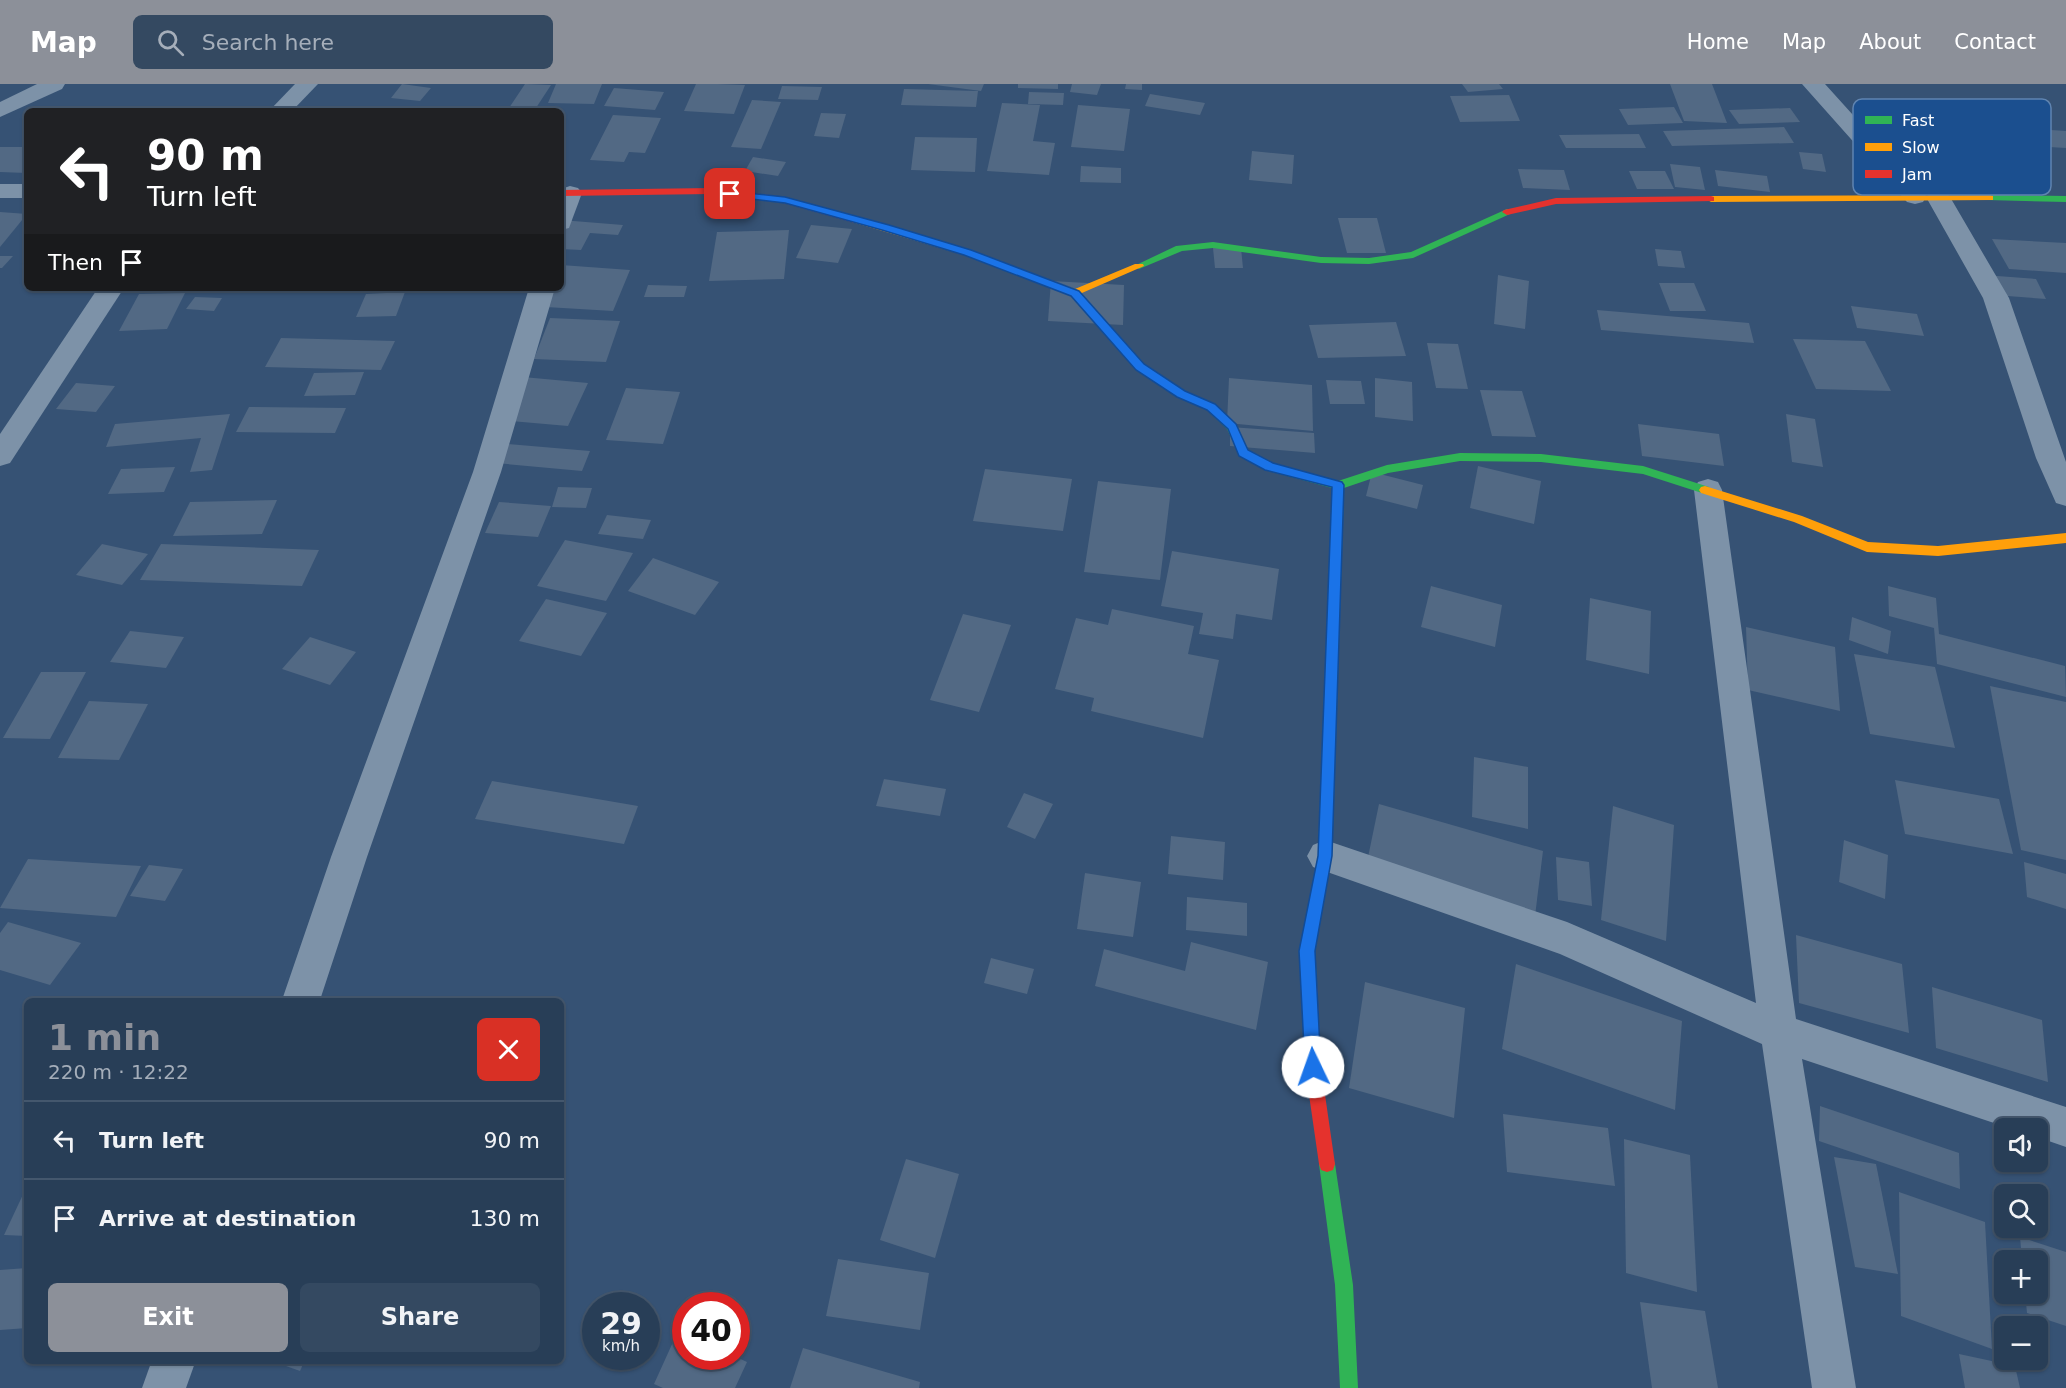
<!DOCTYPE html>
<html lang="en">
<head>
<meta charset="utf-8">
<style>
  body { margin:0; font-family:"DejaVu Sans",sans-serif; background:#344961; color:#f1f3f6; height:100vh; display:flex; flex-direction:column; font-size:22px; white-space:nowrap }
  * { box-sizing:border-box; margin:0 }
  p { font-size:20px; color:#a5aeba }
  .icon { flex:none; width:33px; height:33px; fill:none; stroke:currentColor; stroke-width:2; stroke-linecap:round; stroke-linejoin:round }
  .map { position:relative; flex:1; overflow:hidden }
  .sheet { position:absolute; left:24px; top:914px; width:540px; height:366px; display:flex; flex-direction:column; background:#283e57; border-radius:9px; box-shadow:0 2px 4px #0004,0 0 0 2px #44576d }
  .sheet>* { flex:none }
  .top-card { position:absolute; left:24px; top:24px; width:540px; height:183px; border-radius:9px; box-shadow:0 2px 4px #0004,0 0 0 2px #44576d; background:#202124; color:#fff; overflow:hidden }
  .buttons { position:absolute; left:1994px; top:1034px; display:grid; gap:12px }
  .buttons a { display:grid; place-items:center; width:54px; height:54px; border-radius:9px; background:#283e57; box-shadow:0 2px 4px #0004,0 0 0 2px #44576d; font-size:30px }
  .speed { position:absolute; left:582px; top:1208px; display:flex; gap:12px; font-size:30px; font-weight:700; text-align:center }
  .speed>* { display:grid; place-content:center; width:78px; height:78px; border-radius:50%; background:#283e57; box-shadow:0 2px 4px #0004,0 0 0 2px #44576d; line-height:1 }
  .speed small { font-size:15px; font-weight:400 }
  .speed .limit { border:9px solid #d22; background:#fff; color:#111 }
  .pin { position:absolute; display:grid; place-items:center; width:51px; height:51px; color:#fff; margin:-26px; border-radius:12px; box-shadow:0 3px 9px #0006 }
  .me { position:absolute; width:66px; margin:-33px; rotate:357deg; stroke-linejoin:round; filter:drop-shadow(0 0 4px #0008) }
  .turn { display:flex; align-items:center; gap:21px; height:126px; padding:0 24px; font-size:27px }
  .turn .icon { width:78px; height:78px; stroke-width:2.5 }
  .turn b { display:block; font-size:42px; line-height:51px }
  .then { display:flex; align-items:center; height:57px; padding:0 24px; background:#0003; gap:12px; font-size:22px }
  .round { display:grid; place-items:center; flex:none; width:63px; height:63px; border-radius:9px; background:#344961 }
  .summary { display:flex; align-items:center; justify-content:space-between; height:102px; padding:0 24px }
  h1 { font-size:36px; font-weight:700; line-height:45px; color:#8c9099 }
  .cta { display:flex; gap:12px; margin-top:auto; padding:12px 24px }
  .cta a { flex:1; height:69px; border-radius:9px; background:#8c9099; color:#fff; font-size:24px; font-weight:700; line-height:69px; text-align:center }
  .cta a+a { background:#344961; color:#f1f3f6 }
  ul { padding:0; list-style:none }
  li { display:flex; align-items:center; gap:18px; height:78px; padding:0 24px; border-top:2px solid #44576d }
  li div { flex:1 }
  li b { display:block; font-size:22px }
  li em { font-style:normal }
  header { display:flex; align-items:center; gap:36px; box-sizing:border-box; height:84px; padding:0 30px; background:#8c9099; color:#fff }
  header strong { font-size:28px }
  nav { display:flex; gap:33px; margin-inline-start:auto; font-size:21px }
  .search { width:420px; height:54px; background:#344961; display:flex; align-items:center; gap:15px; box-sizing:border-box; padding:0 21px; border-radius:9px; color:#a5aeba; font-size:22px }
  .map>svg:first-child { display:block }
  .building { fill:#526984 }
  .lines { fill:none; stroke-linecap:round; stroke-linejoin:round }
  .street { fill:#7d92a8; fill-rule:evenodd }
  .fast { fill:#30b455; fill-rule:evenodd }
  .slow { fill:#ff9f0a; fill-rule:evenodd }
  .jam { fill:#e5322d; fill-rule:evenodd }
  .route { fill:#1a73e8; stroke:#114b97; stroke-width:1.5 }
  .key { fill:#1b4f8f; stroke:#5f84b1; stroke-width:1.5 }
  .key-label { font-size:16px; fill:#fff }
</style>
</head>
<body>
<header>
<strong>Map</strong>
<div class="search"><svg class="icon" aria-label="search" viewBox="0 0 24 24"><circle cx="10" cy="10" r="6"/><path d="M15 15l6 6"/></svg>Search here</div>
<nav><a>Home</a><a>Map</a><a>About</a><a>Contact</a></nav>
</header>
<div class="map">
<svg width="2066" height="1304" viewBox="0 0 2066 1304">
  <rect width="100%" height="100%" fill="#365274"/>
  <g class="building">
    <polygon points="402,0 431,4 420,17 391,14"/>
    <polygon points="525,0 551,1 534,27 507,27"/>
    <polygon points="556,0 602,0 594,20 548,19"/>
    <polygon points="696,0 718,0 745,1 734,30 684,27"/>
    <polygon points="928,0 984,0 981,7"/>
    <polygon points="1018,0 1058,0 1058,5 1018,4"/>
    <polygon points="1072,0 1101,0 1097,11 1070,8"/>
    <polygon points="1126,0 1142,0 1142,6 1125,5"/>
    <polygon points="1462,0 1499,0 1503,5 1468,8"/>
    <polygon points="1670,0 1712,0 1727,39 1684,37"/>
    <polygon points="782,2 822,3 818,16 778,15"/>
    <polygon points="614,4 664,8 655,26 604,22"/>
    <polygon points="904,5 978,7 976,23 901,21"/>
    <polygon points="1029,8 1064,9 1063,21 1028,20"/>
    <polygon points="1150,10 1205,19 1200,31 1145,22"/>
    <polygon points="1509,11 1520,37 1460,38 1450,12"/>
    <polygon points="752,16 781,18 761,65 731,63"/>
    <polygon points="1002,19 1040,21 1033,57 1055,59 1049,91 987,87"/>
    <polygon points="1078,21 1130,25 1124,67 1071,63"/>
    <polygon points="1674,23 1683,39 1628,41 1619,25"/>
    <polygon points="1790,24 1800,38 1739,40 1729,26"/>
    <polygon points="821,29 846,30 839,54 814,52"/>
    <polygon points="613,31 661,34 645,69 629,68 624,78 590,76"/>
    <polygon points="1784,43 1794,59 1672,62 1663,47"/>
    <polygon points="2003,43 2066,47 2066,64 2013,61"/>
    <polygon points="1639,50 1646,64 1566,64 1559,51"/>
    <polygon points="915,53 977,54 975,88 911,86"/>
    <polygon points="0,63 27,63 27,89 0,88"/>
    <polygon points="1252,67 1294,71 1292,100 1249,96"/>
    <polygon points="1799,68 1822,70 1826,88 1803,85"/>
    <polygon points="753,73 786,78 778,92 745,87"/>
    <polygon points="1670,80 1700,83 1705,106 1675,103"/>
    <polygon points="1081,82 1121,84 1121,99 1080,98"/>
    <polygon points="1518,85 1564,86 1570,106 1523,104"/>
    <polygon points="1715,86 1767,92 1770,108 1718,102"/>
    <polygon points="1629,87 1665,87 1674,105 1637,105"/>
    <polygon points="0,128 27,130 0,163"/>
    <polygon points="1338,134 1377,134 1386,169 1347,169"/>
    <polygon points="561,136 623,141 618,151 590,149 581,166 561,165"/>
    <polygon points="811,141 852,145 838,179 796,174"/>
    <polygon points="789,146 784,195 709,197 717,148"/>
    <polygon points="1992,155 2066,159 2066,189 2009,185"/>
    <polygon points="1213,164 1241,164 1243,184 1215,184"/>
    <polygon points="1655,165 1681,167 1685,184 1658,182"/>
    <polygon points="0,172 13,172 2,184 0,184"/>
    <polygon points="561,181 630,186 613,227 529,222 538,204 561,204"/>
    <polygon points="1498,191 1529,197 1525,245 1494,240"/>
    <polygon points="1984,191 2036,195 2046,215 1994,211"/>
    <polygon points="1051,197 1124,201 1123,241 1048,237"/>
    <polygon points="1659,199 1694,199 1706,227 1670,227"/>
    <polygon points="648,201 687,202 684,213 644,213"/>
    <polygon points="208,204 229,204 227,208 206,208"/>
    <polygon points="405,208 396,232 356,233 366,210"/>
    <polygon points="185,209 167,245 119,247 139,210"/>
    <polygon points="195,213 222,214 214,227 186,225"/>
    <polygon points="1851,222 1917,230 1924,252 1857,244"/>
    <polygon points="1597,226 1749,239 1754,259 1601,246"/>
    <polygon points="550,234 620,237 606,278 534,275"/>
    <polygon points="1396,238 1406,272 1318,274 1309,241"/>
    <polygon points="281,254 395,257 381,286 265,283"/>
    <polygon points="1793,255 1865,257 1891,307 1816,305"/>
    <polygon points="1427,259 1458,260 1468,305 1436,304"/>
    <polygon points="364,288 355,311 304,312 314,289"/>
    <polygon points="523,293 588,299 568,342 501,336"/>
    <polygon points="1229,294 1312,301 1313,347 1227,339"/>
    <polygon points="1375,294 1412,298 1413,337 1375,333"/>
    <polygon points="1326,296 1361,297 1365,320 1330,320"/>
    <polygon points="76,299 115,302 96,328 56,325"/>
    <polygon points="626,304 680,308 663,360 606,356"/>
    <polygon points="1480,306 1522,307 1536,353 1492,352"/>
    <polygon points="249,323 346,324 335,349 236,348"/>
    <polygon points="230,330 212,386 190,388 201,354 106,363 115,340"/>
    <polygon points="1786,330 1815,335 1823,383 1792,378"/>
    <polygon points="1638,340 1719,350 1724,382 1642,372"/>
    <polygon points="1230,343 1314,349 1315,369 1230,362"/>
    <polygon points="495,359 590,367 582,387 485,378"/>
    <polygon points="1478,382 1541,397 1534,440 1470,424"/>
    <polygon points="175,383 164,408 108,410 121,385"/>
    <polygon points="985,385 1072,395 1063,447 973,437"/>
    <polygon points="1372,388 1423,401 1417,425 1366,412"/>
    <polygon points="1098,397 1171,405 1160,496 1084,488"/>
    <polygon points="558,403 592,404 586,424 552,423"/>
    <polygon points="277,416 262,450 173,452 190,418"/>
    <polygon points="499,418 551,422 538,453 485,449"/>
    <polygon points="607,431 651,436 643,455 598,450"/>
    <polygon points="565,456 633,469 606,517 537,502"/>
    <polygon points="102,460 148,470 122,501 76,491"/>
    <polygon points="161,460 319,466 302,502 140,496"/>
    <polygon points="1172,467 1279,485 1272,536 1236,530 1233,555 1199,550 1203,529 1161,522"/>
    <polygon points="653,474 719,498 695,531 628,507"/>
    <polygon points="1431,502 1502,521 1495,563 1421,543"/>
    <polygon points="1888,502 1936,514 1939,550 2065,582 2066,613 1937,580 1934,544 1889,532"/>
    <polygon points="1590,514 1651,527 1649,590 1586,576"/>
    <polygon points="546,515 607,529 581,572 519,557"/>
    <polygon points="1112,525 1194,542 1188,570 1219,576 1203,654 1091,627 1094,614 1055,605 1076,534 1108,541"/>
    <polygon points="963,530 1011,541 979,628 930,616"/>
    <polygon points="1852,533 1891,547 1888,570 1849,556"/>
    <polygon points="1746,543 1835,563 1840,627 1748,606"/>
    <polygon points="130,547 184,553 166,584 110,578"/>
    <polygon points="310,553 356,568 330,601 282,585"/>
    <polygon points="1854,570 1935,583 1955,664 1870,650"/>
    <polygon points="41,588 86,588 50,655 3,654"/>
    <polygon points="1990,602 2066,618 2066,776 2021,766"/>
    <polygon points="89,617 148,620 119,676 58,674"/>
    <polygon points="1474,673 1528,683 1528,745 1472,733"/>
    <polygon points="884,695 946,705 940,732 876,722"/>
    <polygon points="1895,696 1999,715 2013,770 1905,750"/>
    <polygon points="492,697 638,722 624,760 475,735"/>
    <polygon points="1024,709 1053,720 1035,755 1007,743"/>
    <polygon points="1379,720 1543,767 1535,832 1366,783"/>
    <polygon points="1613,722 1674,741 1666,857 1601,836"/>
    <polygon points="1171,752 1225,758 1223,796 1168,790"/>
    <polygon points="1844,756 1888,771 1885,815 1839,798"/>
    <polygon points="1556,773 1589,778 1592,822 1558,816"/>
    <polygon points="28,775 141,782 116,833 0,824"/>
    <polygon points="2024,778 2066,790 2066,825 2027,813"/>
    <polygon points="149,781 183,785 165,817 130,812"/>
    <polygon points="1085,789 1141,798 1133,853 1077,845"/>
    <polygon points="1187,813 1247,819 1247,852 1186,846"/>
    <polygon points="8,838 81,859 50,901 0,886 0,849"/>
    <polygon points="1796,851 1902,880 1909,949 1799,919"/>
    <polygon points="1191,858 1268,878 1256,946 1095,902 1104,865 1185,887"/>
    <polygon points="991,874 1034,885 1027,910 984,899"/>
    <polygon points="1516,880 1682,937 1675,1026 1502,965"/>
    <polygon points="1365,898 1465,924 1454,1034 1349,1004"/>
    <polygon points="1932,903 2042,936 2048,998 1936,964"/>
    <polygon points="1820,1022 1959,1069 1960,1105 1819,1057"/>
    <polygon points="1503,1030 1608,1044 1615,1102 1507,1088"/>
    <polygon points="1624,1055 1690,1071 1697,1208 1626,1189"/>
    <polygon points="1834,1073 1876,1080 1898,1190 1855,1183"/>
    <polygon points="906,1075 959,1090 935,1174 880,1156"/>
    <polygon points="27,1102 27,1152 4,1151"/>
    <polygon points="1899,1108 1985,1138 1992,1265 1901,1232"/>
    <polygon points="2020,1153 2066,1168 2066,1242 2027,1229 2025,1209 2037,1209 2037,1176 2022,1176"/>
    <polygon points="838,1175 929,1189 920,1246 826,1232"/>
    <polygon points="27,1184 27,1244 0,1246 0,1186"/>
    <polygon points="1640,1218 1705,1227 1718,1304 1652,1304"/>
    <polygon points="678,1247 686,1251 686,1272 734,1272 747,1278 735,1304 663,1304 654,1300"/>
    <polygon points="803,1264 920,1298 919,1304 790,1304"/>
    <polygon points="1959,1270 2015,1282 2020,1304 1965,1304"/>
    <polygon points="269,1276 305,1276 300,1287"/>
  </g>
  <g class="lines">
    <g class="street">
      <polygon points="37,0 65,0 62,5 0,33 0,18"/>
      <polygon points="295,0 318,0 292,27 269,27"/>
      <polygon points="1802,0 1825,0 1927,113 1930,108 1938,106 1946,108 1950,113 2009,214 2066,378 2066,422 2056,419 2036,374 1983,214 1926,113 1923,118 1915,120 1907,118"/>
      <rect x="0" y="100" width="27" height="14"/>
      <polygon points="570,102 578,104 582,109 569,144 561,146 561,105"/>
      <polygon points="98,204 124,204 10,379 0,382 0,350"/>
      <polygon points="529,204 555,204 501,388 367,773 320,916 282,916 331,773 473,388"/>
      <polygon points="1708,395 1718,398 1722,406 1796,935 2066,1023 2066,1063 2037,1053 2037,1044 2009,1044 1802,975 1856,1304 1812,1304 1762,960 1560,870 1313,783 1307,772 1313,761 1325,756 1567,838 1756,919 1694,406 1698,398"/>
      <polygon points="152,1276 196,1276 186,1304 142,1304"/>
    </g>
    <g class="fast">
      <polygon points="1990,111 2066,112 2066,118 1987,116 1987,112"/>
      <polygon points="1507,125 1510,126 1510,130 1413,174 1369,180 1321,179 1213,164 1182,167 1139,185 1134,182 1176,162 1213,158 1321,173 1369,174 1411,168"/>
      <polygon points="1075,206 1079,207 1144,280 1185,307 1215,320 1236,340 1248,366 1272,380 1338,397 1387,381 1460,369 1541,370 1643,382 1709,403 1711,406 1705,410 1643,390 1541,378 1460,377 1388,389 1344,404 1332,772 1315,867 1317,901 1314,906 1309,908 1304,906 1299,867 1318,772 1332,404 1265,386 1240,372 1227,345 1207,326 1177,313 1136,286 1071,211 1071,207"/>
      <polygon points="1327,1072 1333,1074 1335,1080 1353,1201 1358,1304 1340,1304 1335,1201 1319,1080 1321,1074"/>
    </g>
    <g class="slow">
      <polygon points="1990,111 1993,112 1993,116 1711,118 1706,115 1711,112"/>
      <polygon points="855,133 972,167 1075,205 1135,180 1143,180 1144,182 1075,212 964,171 852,138 852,134"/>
      <polygon points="1705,402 1802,432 1868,458 1938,462 2066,449 2066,459 1938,472 1867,468 1794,438 1701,409 1699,406 1701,403"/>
    </g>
    <g class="jam">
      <polygon points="712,104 785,113 860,136 855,139 784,119 712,110 561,112 561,106"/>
      <polygon points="1711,112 1714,113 1714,117 1556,120 1507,131 1502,128 1504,126 1556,114"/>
      <polygon points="1309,894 1314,896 1317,901 1321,983 1335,1080 1333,1086 1327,1088 1321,1086 1319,1080 1305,983 1301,901 1304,896"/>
    </g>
  </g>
  <polygon class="route" points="730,107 785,113 889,141 971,166 1079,207 1144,280 1185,307 1215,320 1236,340 1248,366 1273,379 1342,398 1344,401 1332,772 1315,867 1321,983 1319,989 1313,991 1308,989 1305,983 1299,867 1318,772 1332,403 1265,386 1239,372 1228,345 1207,326 1177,313 1136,286 1071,212 964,171 882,146 785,119 727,112 725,110"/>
  <rect x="1853" y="15" width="198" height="96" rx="9" class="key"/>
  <rect x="1865" y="32" width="27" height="8" fill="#30b455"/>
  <rect x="1865" y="59" width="27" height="8" fill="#ff9f0a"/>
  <rect x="1865" y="86" width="27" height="8" fill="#e5322d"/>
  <g class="key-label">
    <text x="1902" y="42">Fast</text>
    <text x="1902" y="69">Slow</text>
    <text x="1902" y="96">Jam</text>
  </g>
</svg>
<div class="buttons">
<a><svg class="icon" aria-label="sound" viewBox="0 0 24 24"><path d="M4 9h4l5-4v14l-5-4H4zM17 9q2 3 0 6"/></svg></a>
<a><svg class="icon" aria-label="search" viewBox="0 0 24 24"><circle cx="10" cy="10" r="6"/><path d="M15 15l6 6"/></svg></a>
<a>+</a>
<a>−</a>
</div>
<div class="speed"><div>29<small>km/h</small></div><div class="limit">40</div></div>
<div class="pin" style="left:730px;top:110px;background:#d93025"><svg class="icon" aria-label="arrive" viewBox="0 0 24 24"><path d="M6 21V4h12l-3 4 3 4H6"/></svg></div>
<svg class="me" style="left:1313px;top:983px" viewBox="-20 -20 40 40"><circle r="19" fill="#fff"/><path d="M0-13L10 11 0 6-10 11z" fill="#1a73e8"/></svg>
<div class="top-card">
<div class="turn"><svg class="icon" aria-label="left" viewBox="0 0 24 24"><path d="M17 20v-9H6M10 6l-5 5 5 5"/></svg><div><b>90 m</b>Turn left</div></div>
<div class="then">Then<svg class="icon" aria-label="arrive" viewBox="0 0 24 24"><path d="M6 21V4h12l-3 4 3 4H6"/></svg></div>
</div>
<section class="sheet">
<div class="summary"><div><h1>1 min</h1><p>220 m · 12:22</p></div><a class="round" style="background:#d93025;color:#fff"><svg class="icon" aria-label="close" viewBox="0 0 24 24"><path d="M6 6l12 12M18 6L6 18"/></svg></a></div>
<ul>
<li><svg class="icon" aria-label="left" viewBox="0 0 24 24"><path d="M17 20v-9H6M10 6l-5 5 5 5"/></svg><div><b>Turn left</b></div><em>90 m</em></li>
<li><svg class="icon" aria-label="arrive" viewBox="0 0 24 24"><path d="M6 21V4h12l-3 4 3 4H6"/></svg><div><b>Arrive at destination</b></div><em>130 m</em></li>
</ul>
<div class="cta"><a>Exit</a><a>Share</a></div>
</section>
</div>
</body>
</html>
